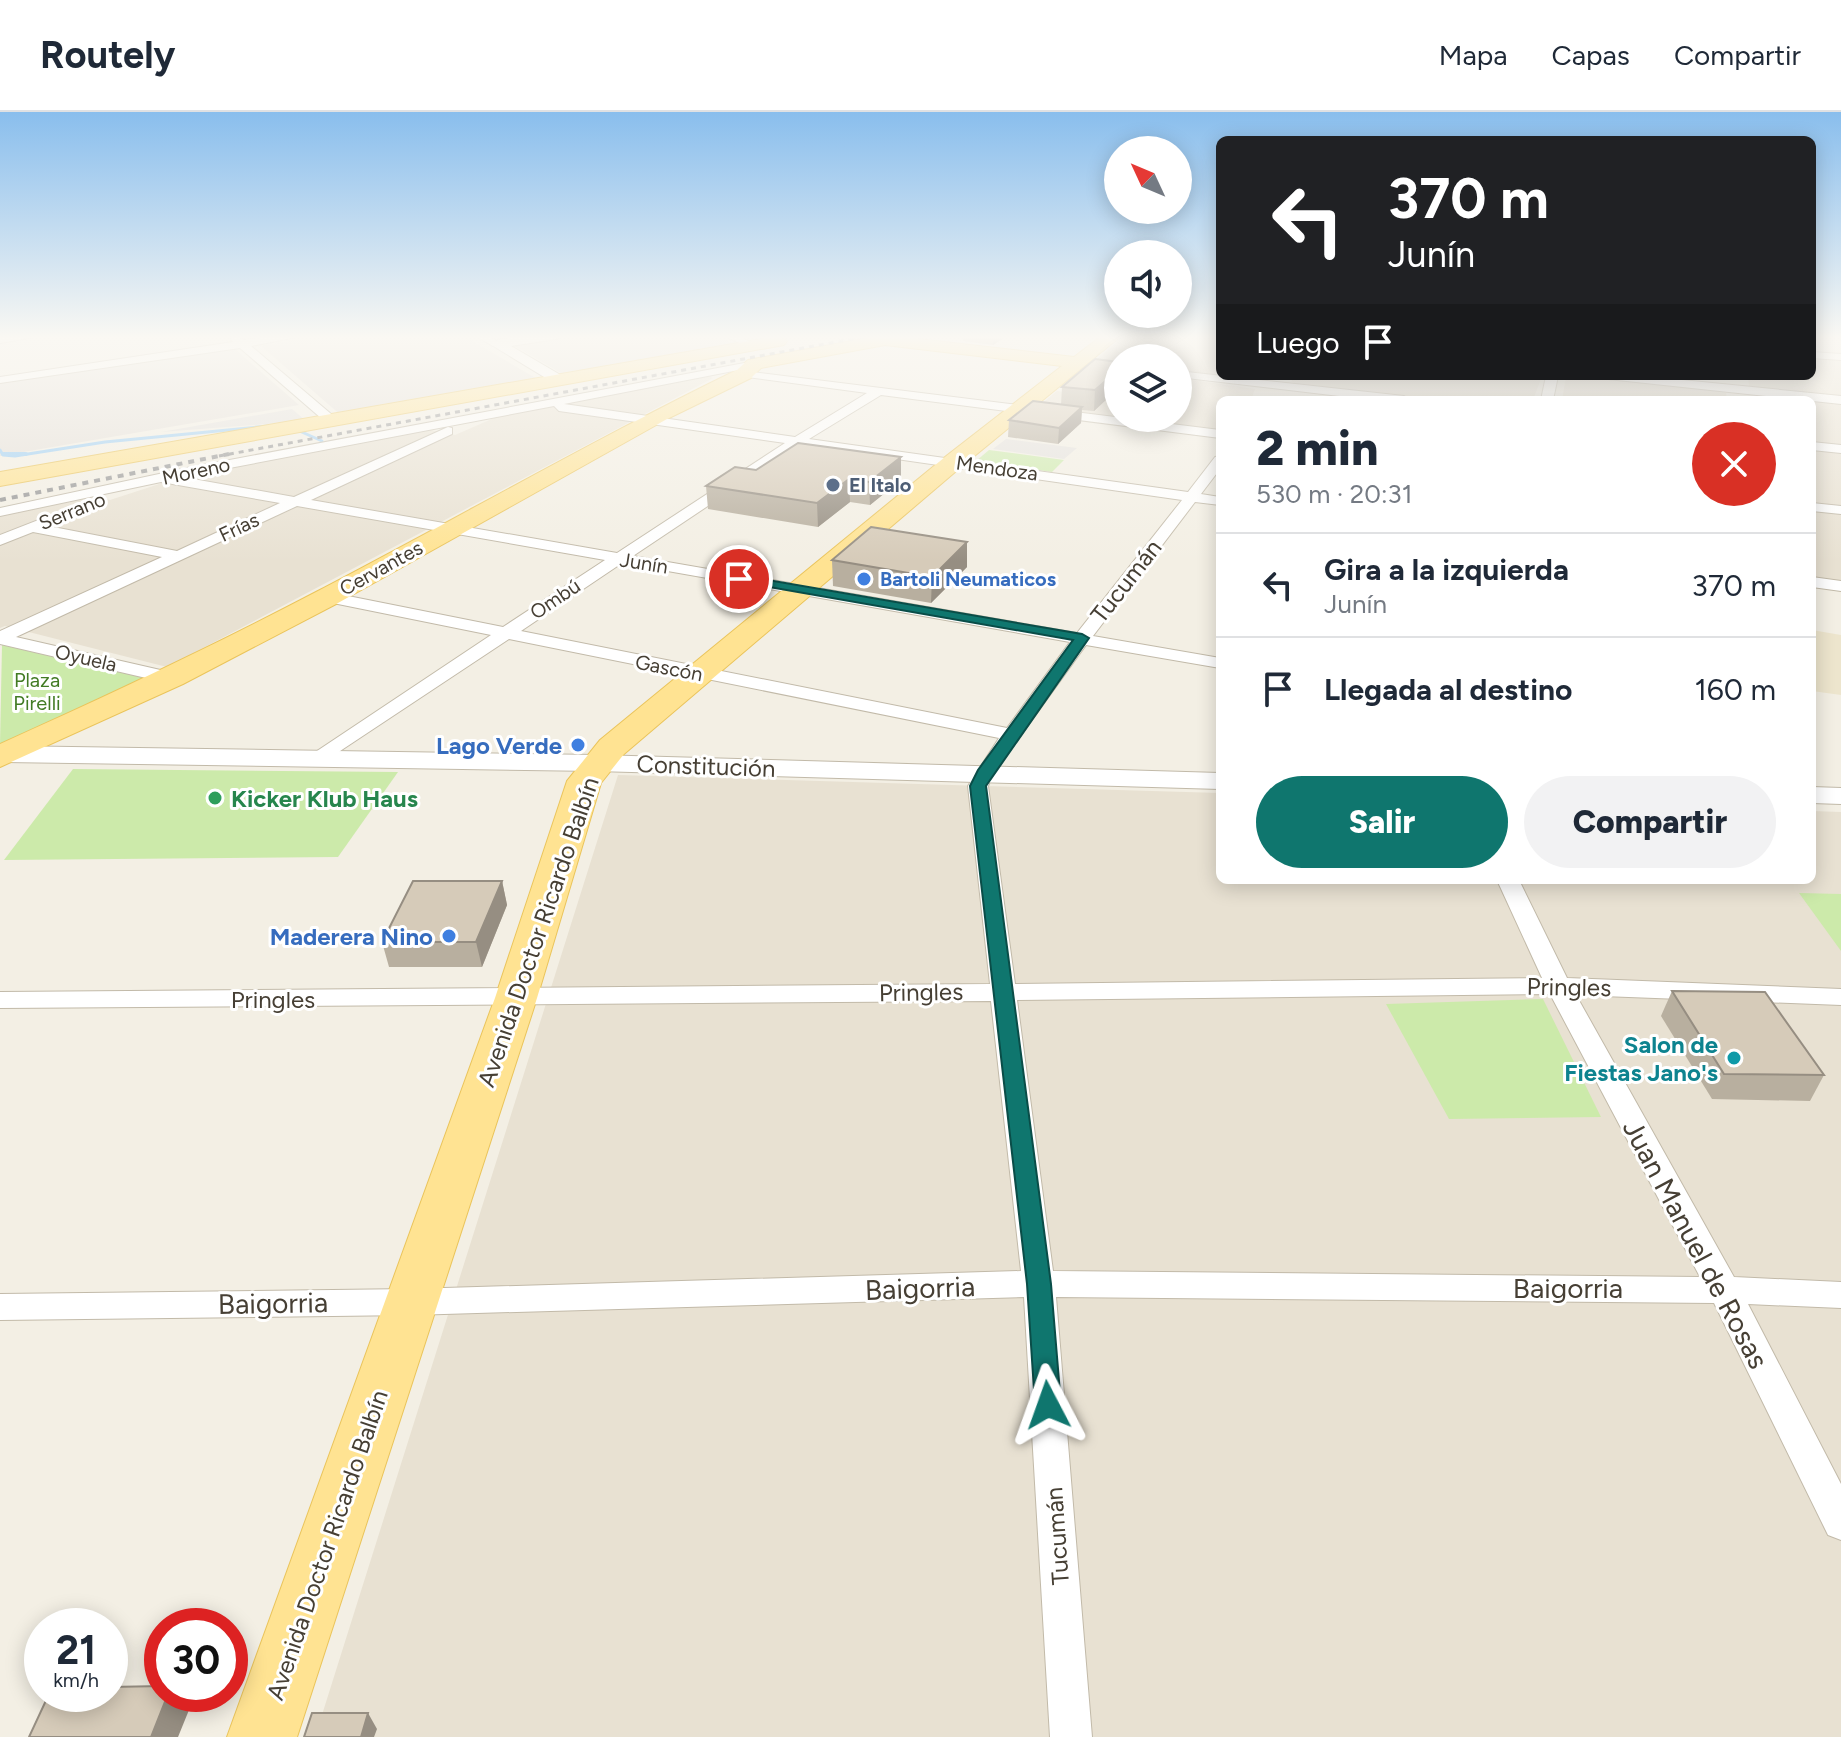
<!DOCTYPE html>
<html lang="es">
<head>
<meta charset="utf-8">
<style>
  body { margin:0; font-family:Figtree,sans-serif; background:#f2f2f3; color:#1f2937; height:100vh; display:flex; flex-direction:column; font-size:30px; white-space:nowrap }
  * { box-sizing:border-box; margin:0 }
  p { font-size:26px; color:#747a83 }
  .icon { flex:none; width:44px; height:44px; fill:none; stroke:currentColor; stroke-width:2; stroke-linecap:round; stroke-linejoin:round }
  .map { position:relative; flex:1; overflow:hidden }
  .side { position:absolute; left:1216px; top:284px; width:600px; height:488px; display:flex; flex-direction:column; background:#fff; border-radius:12px; box-shadow:0 4px 20px #0003 }
  .side>* { flex:none }
  .hud { position:absolute; left:1216px; top:24px; width:600px; height:244px; border-radius:12px; box-shadow:0 4px 20px #0003; background:#202124; color:#fff; overflow:hidden }
  .needle { width:52px; rotate:314deg }
  .buttons { position:absolute; left:1104px; top:24px; display:grid; gap:16px }
  .buttons a { display:grid; place-items:center; width:88px; height:88px; border-radius:50%; background:#fff; box-shadow:0 4px 20px #0003; font-size:40px }
  .speed { position:absolute; left:24px; top:1496px; display:flex; gap:16px; font-size:40px; font-weight:700; text-align:center }
  .speed>* { display:grid; place-content:center; width:104px; height:104px; border-radius:50%; background:#fff; box-shadow:0 4px 20px #0003; line-height:1 }
  .speed small { font-size:20px; font-weight:400 }
  .speed .limit { border:12px solid #d22; background:#fff; color:#111 }
  .pin { position:absolute; display:grid; place-items:center; width:68px; height:68px; color:#fff; margin:-34px; border:4px solid #fff; border-radius:50%; box-shadow:0 2px 8px #0007 }
  .me { position:absolute; width:88px; margin:-44px; rotate:356deg; stroke-linejoin:round; filter:drop-shadow(0 0 6px #0008) }
  .turn { display:flex; align-items:center; gap:28px; height:168px; padding:0 40px; font-size:36px }
  .turn .icon { width:104px; height:104px; stroke-width:2.5 }
  .turn b { display:block; font-size:56px; line-height:68px }
  .then { display:flex; align-items:center; height:76px; padding:0 40px; background:#0003; gap:16px; font-size:30px }
  .round { display:grid; place-items:center; flex:none; width:84px; height:84px; border-radius:42px; background:#f2f2f3 }
  .headline { display:flex; align-items:center; justify-content:space-between; height:136px; padding:0 40px }
  h1 { font-size:48px; font-weight:800; line-height:60px }
  .cta { display:flex; gap:16px; margin-top:auto; padding:16px 40px }
  .cta a { flex:1; height:92px; border-radius:48px; background:#0f766e; color:#fff; font-size:32px; font-weight:800; line-height:92px; text-align:center }
  .cta a+a { background:#f2f2f3; color:#1f2937 }
  ul { padding:0; list-style:none }
  li { display:flex; align-items:center; gap:24px; height:104px; padding:0 40px; border-top:2px solid #e0e1e3 }
  li div { flex:1 }
  li b { display:block; font-size:30px }
  li em { font-style:normal }
  header { display:flex; align-items:center; gap:48px; box-sizing:border-box; height:112px; padding:0 40px; background:#fff; border-bottom:2px solid #e0e1e3 }
  header strong { font-size:38px }
  nav { display:flex; gap:44px; margin-inline-start:auto; font-size:28px }
  .map>svg:first-child { display:block }
  .residential { fill:#e8e1d2 }
  .industrial { fill:#e5e0d9 }
  .education { fill:#ede5cd }
  .green { fill:#cceaaa }
  .parking { fill:#e4e1dd }
  .lines { fill:none; stroke-linecap:round; stroke-linejoin:round }
  .stream-far1 { stroke:#9ccef4; stroke-width:3 }
  .stream { stroke:#9ccef4; stroke-width:4 }
  .minor-casing { stroke:#c2baa9; stroke-width:2 }
  .tertiary-casing { stroke:#c2baa9; stroke-width:2 }
  .primary-casing { stroke:#eac45b; stroke-width:2 }
  .minor { fill:#fff; fill-rule:evenodd }
  .tertiary { fill:#fff; fill-rule:evenodd }
  .primary { fill:#ffe392; fill-rule:evenodd }
  .rail-far1 { stroke:#959595; stroke-width:3; stroke-dasharray:5 5; stroke-linecap:butt }
  .rail { stroke:#959595; stroke-width:4; stroke-dasharray:6 6; stroke-linecap:butt }
  .wall { fill:#b8af9f }
  .shaded-wall { fill:#968e82 }
  .building { fill:#d6cbb9; stroke:#968e82; stroke-width:2 }
  .route { fill:#0f766e; stroke:#0a4d48; stroke-width:2 }
  .service-dot { fill:#5c6f8a; stroke:#fff; stroke-width:3 }
  .shop-dot { fill:#3f7fe0; stroke:#fff; stroke-width:3 }
  .leisure-dot { fill:#2e9e5b; stroke:#fff; stroke-width:3 }
  .culture-dot { fill:#0f9aa8; stroke:#fff; stroke-width:3 }
  .labels { text-anchor:middle; dominant-baseline:central; stroke-width:6; stroke-linejoin:round; paint-order:stroke }
  .far-street-label { font-size:20px; fill:#463f34; stroke:#fff }
  .far-service-label { font-size:20px; font-weight:bold; fill:#4e5e75; stroke:#fff; text-anchor:start }
  .far-shop-label { font-size:20px; font-weight:bold; fill:#366cbe; stroke:#fff; text-anchor:start }
  .far-park-label { font-size:20px; fill:#427b24; stroke:#fff }
  .street-label { font-size:24px; fill:#463f34; stroke:#fff }
  .shop-label { font-size:24px; font-weight:bold; fill:#366cbe; stroke:#fff; text-anchor:end }
  .leisure-label { font-size:24px; font-weight:bold; fill:#27864d; stroke:#fff; text-anchor:start }
  .culture-label { font-size:24px; font-weight:bold; fill:#0d838f; stroke:#fff; text-anchor:end }
  .near-street-label { font-size:28px; fill:#463f34; stroke:#fff }
</style>
</head>
<body>
<header>
<strong>Routely</strong>
<nav><a>Mapa</a><a>Capas</a><a>Compartir</a></nav>
</header>
<div class="map">
<svg width="1841" height="1625" viewBox="0 0 1841 1625">
  <rect width="100%" height="100%" fill="#f3efe4"/>
  <g class="residential">
    <polygon points="1125,223 1220,227 1220,264 1178,259 1178,246 1118,246 1118,252 1095,249"/>
    <polygon points="1812,246 1841,249 1841,284 1749,274 1748,264 1812,264"/>
    <polygon points="708,264 713,266 167,555 5,514 0,516 0,403 88,383 110,388 190,362 426,317 455,323 501,303"/>
    <polygon points="1295,264 1542,264 1533,288 1439,288 1297,272 1291,270"/>
    <polygon points="1572,264 1719,279 1726,281 1727,288 1562,288 1566,265"/>
    <polygon points="1178,266 1255,277 1251,288 1220,288 1220,319 1044,297 1039,294 1057,279 1118,287 1118,306 1178,306"/>
    <polygon points="1812,289 1841,292 1841,335 1812,332"/>
    <polygon points="1812,336 1841,339 1841,396 1812,392"/>
    <polygon points="1812,397 1841,400 1841,472 1812,468"/>
    <polygon points="618,663 1220,681 1220,768 1812,768 1812,699 1841,700 1841,1625 315,1625"/>
  </g>
  <g class="industrial">
    <polygon points="325,223 462,223 539,268 343,305 261,234"/>
    <polygon points="573,223 712,223 732,231 567,261 561,261 515,234"/>
    <polygon points="228,237 235,237 299,293 0,344 0,271"/>
  </g>
  <polygon class="education" points="1812,518 1841,523 1841,583 1812,579"/>
  <g class="green">
    <polygon points="989,338 1064,348 1052,360 976,349"/>
    <polygon points="2,533 154,568 0,632"/>
    <polygon points="73,657 398,660 338,745 4,748"/>
    <polygon points="1799,781 1841,782 1841,839"/>
    <polygon points="1543,887 1601,1005 1449,1007 1386,892"/>
  </g>
  <g class="parking">
    <polygon points="292,297 306,309 161,320"/>
    <polygon points="1006,327 1077,336 1064,347 993,337"/>
  </g>
  <g class="lines">
    <g class="stream-far1">
      <polyline points="295,317 322,329"/>
      <polyline points="0,338 3,343 15,344 105,330 268,314"/>
    </g>
    <polyline class="stream" points="3,342 26,342"/>
    <g class="minor-casing">
      <g id="minor">
        <polygon points="18,223 46,223 0,231 0,225"/>
        <polygon points="283,223 307,223 251,234 337,307 337,313 329,313 240,236 0,271 0,265 233,230 231,227 236,224 244,228"/>
        <polygon points="474,223 486,223 502,232 493,234"/>
        <polygon points="723,223 736,223 759,234 750,236"/>
        <polygon points="1209,223 1220,223 1220,226 1210,225"/>
        <polygon points="1812,240 1841,242 1841,248 1812,246"/>
        <path d="M755,249L761,252L759,254L564,292L795,325L867,281L740,264V260L744,259L1220,318V326L881,283L809,327L1188,380L1215,345L1220,344V357L1201,382L1220,385V393L1195,390L1093,524L1220,546V556L1086,533L993,662L988,674L1015,872L1542,866L1497,768H1519L1567,866L1841,877V893L1576,883L1734,1165L1841,1170V1196L1748,1192L1841,1372V1428L1828,1423L1714,1191L1056,1185L1092,1625H1050L1024,1185L411,1203L0,1208V1182L411,1177L1021,1159L991,889L0,896V880L990,872L968,674L999,626L509,527L322,651L315,653L305,647L491,523L328,490L322,489L320,485L322,481L328,480L503,515L605,448L297,394L16,525L178,562L181,566L178,570L172,572L0,532V519L162,445L33,420L0,433V423L87,389L92,390V396L48,414L177,439L280,391L161,370L0,404V396L187,356ZM554,294L559,299L785,331L617,441L311,388L452,322V316L448,315L294,385L182,365ZM799,333L1182,388L1077,521L633,444ZM622,451L1070,530L1007,616L521,519ZM1550,882L1700,1165L1053,1159L1017,888Z"/>
        <polygon points="1178,259 1404,284 1410,288 1373,288 1178,265"/>
        <polygon points="1546,264 1558,264 1553,288 1541,288"/>
        <polygon points="1602,264 1642,264 1841,284 1841,292 1608,267"/>
        <polygon points="1812,330 1841,333 1841,341 1812,338"/>
        <polygon points="1812,391 1841,394 1841,402 1812,399"/>
        <polygon points="1812,465 1841,469 1841,479 1812,475"/>
      </g>
    </g>
    <g class="tertiary-casing">
      <g id="tertiary">
        <polygon points="531,223 563,223 556,227 511,234 564,265 564,271 554,271 490,232 497,228"/>
        <polygon points="5,634 596,643 1220,661 1220,677 596,659 5,650 0,649 0,635"/>
        <polygon points="1812,675 1841,676 1841,692 1812,691"/>
      </g>
    </g>
    <g class="primary-casing">
      <g id="primary">
        <path d="M885,223H921L918,227L1074,245L1103,223H1122L961,355L624,642L601,671L537,886L297,1625H227L495,886L567,669L600,628L945,345L1062,254L885,233L761,256L751,266L667,307L338,491L183,572L0,655V632C107,584 213,534 318,479C458,406 595,327 737,258L748,248Z"/>
        <polygon points="778,224 787,229 784,233 0,374 0,360"/>
      </g>
    </g>
    <use href="#minor" class="minor"/>
    <use href="#tertiary" class="tertiary"/>
    <use href="#primary" class="primary"/>
    <polyline class="rail-far1" points="219,344 873,223"/>
    <polyline class="rail" points="0,388 229,342"/>
  </g>
  <g class="wall">
    <polygon points="963,223 1008,223 993,233 963,229"/>
    <polygon points="1118,250 1118,287 1108,286 1094,299 1082,298 1081,311 1058,332 1008,325 1009,308 1061,293 1062,275"/>
    <polygon points="756,358 901,368 870,393 850,390 818,415 708,397 706,374"/>
    <polygon points="967,430 967,455 931,491 833,474 832,448"/>
    <polygon points="502,769 507,793 482,855 389,855 382,830"/>
    <polygon points="1672,879 1824,963 1810,989 1712,987 1661,904"/>
  </g>
  <g class="shaded-wall">
    <polygon points="993,223 1008,223 993,233"/>
    <polygon points="1110,265 1108,286 1094,299 1095,278"/>
    <polygon points="1082,295 1081,311 1058,332 1059,316"/>
    <polygon points="901,345 901,368 870,393 869,370"/>
    <polygon points="849,367 850,390 818,415 817,391"/>
    <polygon points="967,430 967,455 931,491 932,465"/>
    <polygon points="502,769 507,793 482,855 476,830"/>
    <polygon points="168,1582 177,1582 189,1598 178,1625 151,1625"/>
    <polygon points="368,1601 377,1617 374,1625 361,1625"/>
  </g>
  <g class="building">
    <polygon points="1095,247 1118,250 1118,266 1110,265 1095,278 1062,275"/>
    <polygon points="1033,289 1082,295 1059,316 1009,308"/>
    <polygon points="798,331 901,345 869,370 849,367 817,391 706,374 735,355 756,358"/>
    <polygon points="871,415 967,430 932,465 832,448"/>
    <polygon points="413,769 502,769 476,830 382,830"/>
    <polygon points="1672,879 1765,880 1824,963 1724,962"/>
    <polygon points="162,1574 162,1582 168,1582 151,1625 29,1625 49,1582 110,1582 110,1575"/>
    <polygon points="312,1601 368,1601 361,1625 304,1625"/>
  </g>
  <linearGradient id="sky" x2="0" y2="1"><stop stop-color="#89beed"/><stop offset="0.5" stop-color="#faf8f3"/><stop offset="1" stop-color="#faf8f3" stop-opacity="0"/></linearGradient>
  <rect width="1841" height="450" fill="url(#sky)"/>
  <polygon class="route" points="739,463 1082,522 1089,526 986,674 1051,1172 1061,1293 1057,1301 1048,1305 1038,1301 1035,1293 1027,1172 970,674 978,658 1073,528 735,469 733,467"/>
  <circle class="service-dot" cx="833" cy="373" r="8"/>
  <g class="shop-dot">
    <circle cx="864" cy="467" r="8"/>
    <circle cx="578" cy="633" r="8"/>
    <circle cx="449" cy="824" r="8"/>
  </g>
  <circle class="leisure-dot" cx="215" cy="686" r="8"/>
  <circle class="culture-dot" cx="1734" cy="946" r="8"/>
  <g class="labels">
    <g class="far-street-label">
      <text transform="translate(997 356) rotate(8)">Mendoza</text>
      <text transform="translate(196 359) rotate(-12)">Moreno</text>
      <text transform="translate(72 399) rotate(-22)">Serrano</text>
      <text transform="translate(239 415) rotate(-25)">Frías</text>
      <text transform="translate(644 451) rotate(9)">Junín</text>
      <text transform="translate(381 456) rotate(-29)">Cervantes</text>
      <text transform="translate(555 487) rotate(-34)">Ombú</text>
      <text transform="translate(86 546) rotate(13)">Oyuela</text>
      <text transform="translate(669 556) rotate(11)">Gascón</text>
    </g>
    <g class="far-service-label">
      <text x="849" y="373">El Italo</text>
    </g>
    <g class="far-shop-label">
      <text x="880" y="467">Bartoli Neumaticos</text>
    </g>
    <g class="far-park-label">
      <text x="37" y="568">Plaza<tspan x="37" dy="23">Pirelli</tspan></text>
    </g>
    <g class="street-label">
      <text transform="translate(1126 469) rotate(-52)">Tucumán</text>
      <text transform="translate(706 654) rotate(2)">Constitución</text>
      <text transform="translate(538 820) rotate(-71)">Avenida Doctor Ricardo Balbín</text>
      <text transform="translate(1569 875) rotate(1)">Pringles</text>
      <text transform="translate(921 880) rotate(-1)">Pringles</text>
      <text x="273" y="887">Pringles</text>
      <text transform="translate(1057 1424) rotate(-94)">Tucumán</text>
      <text transform="translate(327 1433) rotate(-71)">Avenida Doctor Ricardo Balbín</text>
    </g>
    <g class="shop-label">
      <text x="562" y="633">Lago Verde</text>
      <text x="433" y="824">Maderera Nino</text>
    </g>
    <g class="leisure-label">
      <text x="231" y="686">Kicker Klub Haus</text>
    </g>
    <g class="culture-label">
      <text x="1718" y="932">Salon de<tspan x="1718" dy="28">Fiestas Jano's</tspan></text>
    </g>
    <g class="near-street-label">
      <text transform="translate(1696 1132) rotate(62)">Juan Manuel de Rosas</text>
      <text transform="translate(920 1176) rotate(-2)">Baigorria</text>
      <text x="1568" y="1176">Baigorria</text>
      <text transform="translate(273 1191) rotate(-1)">Baigorria</text>
    </g>
  </g>
</svg>
<div class="buttons">
<a><svg class="needle" viewBox="-14 -14 28 28"><path d="M0-13l5 13h-10z" fill="#e53935"/><path d="M0 13l5-13h-10z" fill="#747a83"/></svg></a>
<a><svg class="icon" aria-label="sound" viewBox="0 0 24 24"><path d="M4 9h4l5-4v14l-5-4H4zM17 9q2 3 0 6"/></svg></a>
<a><svg class="icon" aria-label="layers" viewBox="0 0 24 24"><path d="M12 4l9 5-9 5-9-5zM3 14l9 5 9-5"/></svg></a>
</div>
<div class="speed"><div>21<small>km/h</small></div><div class="limit">30</div></div>
<div class="pin" style="left:739px;top:467px;background:#d93025"><svg class="icon" aria-label="arrive" viewBox="0 0 24 24"><path d="M6 21V4h12l-3 4 3 4H6"/></svg></div>
<svg class="me" style="left:1048px;top:1293px" viewBox="-20 -20 40 40"><path d="M0-17L14 15 0 8-14 15z" fill="#0f766e" stroke="#fff" stroke-width="4"/></svg>
<div class="hud">
<div class="turn"><svg class="icon" aria-label="left" viewBox="0 0 24 24"><path d="M17 20v-9H6M10 6l-5 5 5 5"/></svg><div><b>370 m</b>Junín</div></div>
<div class="then">Luego<svg class="icon" aria-label="arrive" viewBox="0 0 24 24"><path d="M6 21V4h12l-3 4 3 4H6"/></svg></div>
</div>
<section class="side">
<div class="headline"><div><h1>2 min</h1><p>530 m · 20:31</p></div><a class="round" style="background:#d93025;color:#fff"><svg class="icon" aria-label="close" viewBox="0 0 24 24"><path d="M6 6l12 12M18 6L6 18"/></svg></a></div>
<ul>
<li><svg class="icon" aria-label="left" viewBox="0 0 24 24"><path d="M17 20v-9H6M10 6l-5 5 5 5"/></svg><div><b>Gira a la izquierda</b><p>Junín</p></div><em>370 m</em></li>
<li><svg class="icon" aria-label="arrive" viewBox="0 0 24 24"><path d="M6 21V4h12l-3 4 3 4H6"/></svg><div><b>Llegada al destino</b></div><em>160 m</em></li>
</ul>
<div class="cta"><a>Salir</a><a>Compartir</a></div>
</section>
</div>
</body>
</html>
